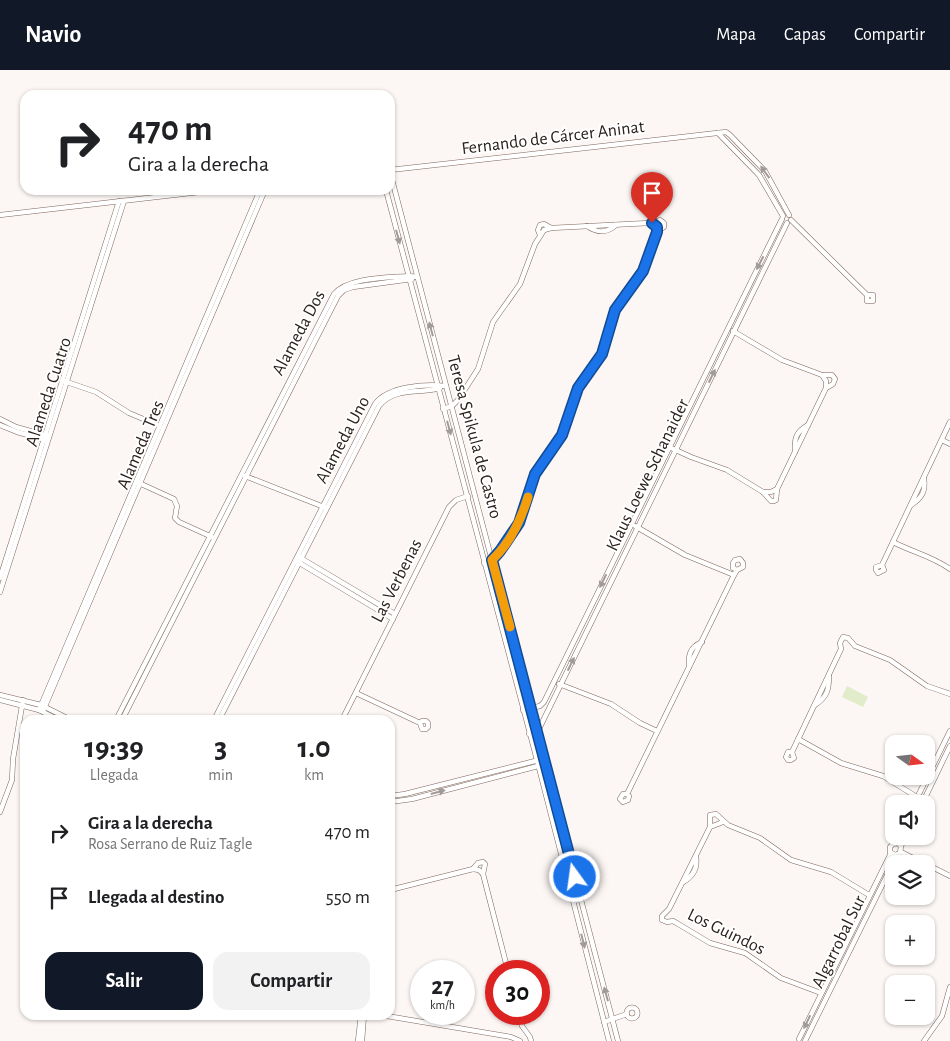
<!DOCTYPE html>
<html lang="es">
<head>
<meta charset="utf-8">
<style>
  body { margin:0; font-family:"Alegreya Sans",sans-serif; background:#f2f2f2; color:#202124; height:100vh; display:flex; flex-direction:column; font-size:19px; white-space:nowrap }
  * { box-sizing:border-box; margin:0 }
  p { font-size:16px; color:#757577 }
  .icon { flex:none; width:28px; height:28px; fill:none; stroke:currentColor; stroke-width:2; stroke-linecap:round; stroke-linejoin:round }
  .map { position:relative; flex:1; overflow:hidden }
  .sheet { position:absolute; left:20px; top:645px; width:375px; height:305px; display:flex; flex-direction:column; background:#fff; border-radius:15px; box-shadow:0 1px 4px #0004 }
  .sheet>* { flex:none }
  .banner { position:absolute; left:20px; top:20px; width:375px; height:105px; border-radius:15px; box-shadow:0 1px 4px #0004; background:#fff; color:#202124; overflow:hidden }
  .needle { width:32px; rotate:105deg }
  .buttons { position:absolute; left:885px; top:665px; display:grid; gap:10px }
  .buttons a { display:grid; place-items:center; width:50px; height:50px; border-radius:10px; background:#fff; box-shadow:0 1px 4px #0004; font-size:25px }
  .speed { position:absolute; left:410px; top:890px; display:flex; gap:10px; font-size:25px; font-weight:700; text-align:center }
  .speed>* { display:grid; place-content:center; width:65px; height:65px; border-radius:50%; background:#fff; box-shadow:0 1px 4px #0004; line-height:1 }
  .speed small { font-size:12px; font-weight:400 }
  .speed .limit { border:8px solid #d22; background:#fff; color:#111 }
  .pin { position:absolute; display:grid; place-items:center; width:42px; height:42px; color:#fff; margin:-51px -21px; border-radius:50% 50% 50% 0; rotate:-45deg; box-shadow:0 0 5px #0007 }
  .pin .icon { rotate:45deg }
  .me { position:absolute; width:55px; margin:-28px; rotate:346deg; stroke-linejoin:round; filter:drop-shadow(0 0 4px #0008) }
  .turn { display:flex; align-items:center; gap:18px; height:105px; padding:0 25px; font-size:22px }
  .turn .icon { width:65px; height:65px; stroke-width:2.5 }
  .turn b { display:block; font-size:35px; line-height:42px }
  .eta { display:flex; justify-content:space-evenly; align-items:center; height:85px; text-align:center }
  .eta b { font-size:30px; font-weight:700; line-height:35px }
  .action { display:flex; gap:10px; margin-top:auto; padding:10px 25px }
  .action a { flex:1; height:58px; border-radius:15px; background:#111827; color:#fff; font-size:20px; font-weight:700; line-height:58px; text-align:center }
  .action a+a { background:#f2f2f2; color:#202124 }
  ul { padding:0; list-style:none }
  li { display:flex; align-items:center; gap:15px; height:65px; padding:0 25px }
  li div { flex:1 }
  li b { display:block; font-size:19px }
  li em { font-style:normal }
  header { display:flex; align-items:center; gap:30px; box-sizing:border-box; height:70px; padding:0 25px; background:#111827; color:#fff }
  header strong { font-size:24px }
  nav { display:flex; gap:28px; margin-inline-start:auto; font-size:18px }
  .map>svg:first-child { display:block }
  .pitch { fill:#e1edca }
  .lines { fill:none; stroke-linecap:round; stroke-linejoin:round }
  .street-casing { stroke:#7d665c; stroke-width:5.5 }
  .street { stroke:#fff; stroke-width:4.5 }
  .oneway { fill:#a09b99 }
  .route-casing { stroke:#114b97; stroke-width:12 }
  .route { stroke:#1a73e8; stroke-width:9 }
  .slow { stroke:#f59e0b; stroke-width:9 }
  .labels { text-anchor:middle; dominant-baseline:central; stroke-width:4; stroke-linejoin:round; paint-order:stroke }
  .street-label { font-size:18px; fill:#2b211d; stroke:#fff }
</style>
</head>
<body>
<header>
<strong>Navio</strong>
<nav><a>Mapa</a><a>Capas</a><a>Compartir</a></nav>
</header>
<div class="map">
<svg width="950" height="971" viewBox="0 0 950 971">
  <rect width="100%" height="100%" fill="#fcf6f4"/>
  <polygon class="pitch" points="847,616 868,627 863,637 842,627"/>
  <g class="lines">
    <g class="street-casing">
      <g id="street">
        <polyline points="718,63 759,105 783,146"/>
        <polyline points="390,100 726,62 730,65 765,101 789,145"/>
        <polyline points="390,102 618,971"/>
        <polyline points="386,120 537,690 609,971"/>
        <polyline points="0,145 217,120"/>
        <polyline points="791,150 867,225 867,231 873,231 873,225 867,225"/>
        <polyline points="652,153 660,150 664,153 664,157 657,162"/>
        <path d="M587,156C597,163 606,164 616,155"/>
        <polyline points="540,165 538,160 540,155 544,154 551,158"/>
        <polyline points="822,305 826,311 826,318"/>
        <polyline points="64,311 96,322 129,343 160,356"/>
        <polyline points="443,339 452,336 458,330 478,299 493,252 520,214 535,174 544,160 551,158 649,153 656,155 657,162 643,201 617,236 602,284 577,318 562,365 535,404 521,450 497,486 492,490 484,493"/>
        <polyline points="0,349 16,357 48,366"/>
        <polyline points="0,355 17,362 46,370"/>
        <polyline points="942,370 950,374"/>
        <polyline points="669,377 691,387 727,400 763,422 771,431 774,431 776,430 777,419 826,318 833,314 835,309 832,305 822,305 782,290 733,261"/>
        <path d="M795,382C794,368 796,362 808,355"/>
        <polyline points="245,406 324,437"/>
        <polyline points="139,413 174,429 177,436 175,448 179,452 212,467"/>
        <polyline points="763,422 771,422 777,419"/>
        <path d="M911,435C922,428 926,421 924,408"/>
        <polyline points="635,456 685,485 734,505"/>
        <path d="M893,472C912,482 932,486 950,499"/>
        <polyline points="299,487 395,544"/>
        <polyline points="298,492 393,549"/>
        <polyline points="882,495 884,500 878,503 876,500 876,497 882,495 950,352"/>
        <polyline points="0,508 119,131"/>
        <polyline points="0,522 124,131"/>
        <path d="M689,597C688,585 690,577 702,572"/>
        <polyline points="559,614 611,634 640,653 657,661"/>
        <polyline points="356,623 420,653 422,659 426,659 428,657 428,653 426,651 422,651 420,653"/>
        <polyline points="0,625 41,635 71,650"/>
        <polyline points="0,630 39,640 59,650"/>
        <path d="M815,635C827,627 829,620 829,606"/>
        <polyline points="39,640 260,120"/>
        <polyline points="523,640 540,636 544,632 782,149"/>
        <polyline points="43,641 265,120"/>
        <path d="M116,650L334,224C348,207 387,208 409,206L417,207"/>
        <polyline points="122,650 338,226 344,220 353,217 412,209"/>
        <path d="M214,650L375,334C388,316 425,314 446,316"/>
        <path d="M219,650L379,336C394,317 420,324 440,318"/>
        <polyline points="342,650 449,437 456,430 468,426"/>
        <polyline points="529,664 538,661 787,153"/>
        <polyline points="798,669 841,693 883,706 917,727"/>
        <polyline points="792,682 788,682 786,687 788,690 791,690 794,688 792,682 841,579 840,573 843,567 848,568 855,576 890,590 927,616 950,624"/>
        <polyline points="627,724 623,724 620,729 623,732 628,730 629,726 627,724 734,505 737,500 743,497 743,493 740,489 735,490 733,493 733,498 737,500"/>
        <polyline points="390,726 405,724 539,690"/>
        <polyline points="390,732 412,729 538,696 545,691"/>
        <polyline points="914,734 950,661"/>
        <polyline points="922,734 950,676"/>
        <polyline points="0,742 12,710 13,689 23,630"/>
        <polyline points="710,757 723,752"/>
        <polyline points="901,776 897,773 893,774 890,777 890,782 895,785 900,783 901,776 906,766"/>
        <polyline points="901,782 925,794"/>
        <polyline points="926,794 950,806"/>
        <polyline points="473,799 478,793 483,792 485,794 483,804 508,901"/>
        <path d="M683,812C694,806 698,798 696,786"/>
        <polyline points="390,820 473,799 479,800 483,804"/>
        <polyline points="821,923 781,908 745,883 710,873 680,855 673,851 667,852 662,850 662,846 669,839 710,757 710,745 716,744 728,755 760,768 791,790 831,802 869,825"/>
        <circle cx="632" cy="943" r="5.5"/>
        <polyline points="519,944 522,956 530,967 531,971"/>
        <polyline points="381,945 511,967 520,971"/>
        <polyline points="604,952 627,944"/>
        <polyline points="799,969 891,783"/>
        <polyline points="358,971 361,945"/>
        <polyline points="362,971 364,945"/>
        <polyline points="805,971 897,785"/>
        <polyline points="924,971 942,946 950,917"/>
      </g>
    </g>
    <use href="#street" class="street"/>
  </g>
  <defs><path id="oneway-solid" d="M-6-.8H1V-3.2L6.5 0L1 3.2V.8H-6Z" transform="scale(1.25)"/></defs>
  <g class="oneway">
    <use href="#oneway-solid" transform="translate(765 102) rotate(-126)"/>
    <use href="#oneway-solid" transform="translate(398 167) rotate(75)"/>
    <use href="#oneway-solid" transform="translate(760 193) rotate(117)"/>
    <use href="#oneway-solid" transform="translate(431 259) rotate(-105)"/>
    <use href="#oneway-solid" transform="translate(712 306) rotate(-64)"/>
    <use href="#oneway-solid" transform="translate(449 358) rotate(75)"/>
    <use href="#oneway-solid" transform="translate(603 511) rotate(116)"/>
    <use href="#oneway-solid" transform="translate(571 594) rotate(-64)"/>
    <use href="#oneway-solid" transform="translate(438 722) rotate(-15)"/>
    <use href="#oneway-solid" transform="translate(583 871) rotate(76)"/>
    <use href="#oneway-solid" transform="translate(606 924) rotate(-105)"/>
    <use href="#oneway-solid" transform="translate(807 952) rotate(116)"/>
  </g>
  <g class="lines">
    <g class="route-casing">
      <polyline id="route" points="575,807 492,490 500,481 519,453 535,404 562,365 578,318 602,284 615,240 643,201 657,162 657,157 652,153"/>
    </g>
    <use href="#route" class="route"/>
    <path class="slow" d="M510,557L492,490C510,473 521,450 528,427"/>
  </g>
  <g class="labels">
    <g class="street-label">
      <text transform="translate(553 68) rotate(-7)">Fernando de Cárcer Aninat</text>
      <text transform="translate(299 263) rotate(-62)">Alameda Dos</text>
      <text transform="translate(49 322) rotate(-72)">Alameda Cuatro</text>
      <text transform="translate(474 367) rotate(75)">Teresa Spikula de Castro</text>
      <text transform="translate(343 370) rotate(-62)">Alameda Uno</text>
      <text transform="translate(141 375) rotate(-67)">Alameda Tres</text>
      <text transform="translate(648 405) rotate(-64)">Klaus Loewe Schanaider</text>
      <text transform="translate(397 511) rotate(-63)">Las Verbenas</text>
      <text transform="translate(726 862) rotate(26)">Los Guindos</text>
      <text transform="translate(839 872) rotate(-64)">Algarrobal Sur</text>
    </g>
  </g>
</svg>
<div class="buttons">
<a><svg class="needle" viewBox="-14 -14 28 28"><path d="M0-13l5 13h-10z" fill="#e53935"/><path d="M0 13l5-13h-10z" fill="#757577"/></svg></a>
<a><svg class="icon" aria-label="sound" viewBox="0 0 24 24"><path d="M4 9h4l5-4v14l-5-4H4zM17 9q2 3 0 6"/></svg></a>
<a><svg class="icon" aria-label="layers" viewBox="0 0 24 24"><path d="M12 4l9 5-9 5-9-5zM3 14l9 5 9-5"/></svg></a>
<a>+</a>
<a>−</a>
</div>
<div class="speed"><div>27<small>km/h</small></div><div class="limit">30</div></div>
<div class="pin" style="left:652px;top:153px;background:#d93025"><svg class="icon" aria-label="arrive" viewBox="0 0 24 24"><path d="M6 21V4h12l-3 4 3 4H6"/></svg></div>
<svg class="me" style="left:575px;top:807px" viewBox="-20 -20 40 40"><circle r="17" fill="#1a73e8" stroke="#fff" stroke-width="3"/><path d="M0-11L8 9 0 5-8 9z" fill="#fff"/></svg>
<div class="banner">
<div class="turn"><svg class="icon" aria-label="right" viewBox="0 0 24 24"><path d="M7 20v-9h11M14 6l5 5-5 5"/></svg><div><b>470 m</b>Gira a la derecha</div></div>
</div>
<section class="sheet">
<div class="eta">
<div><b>19:39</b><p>Llegada</p></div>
<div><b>3</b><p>min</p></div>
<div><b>1.0</b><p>km</p></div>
</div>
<ul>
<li><svg class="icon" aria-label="right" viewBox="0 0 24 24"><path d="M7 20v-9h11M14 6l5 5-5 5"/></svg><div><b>Gira a la derecha</b><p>Rosa Serrano de Ruiz Tagle</p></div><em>470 m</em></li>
<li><svg class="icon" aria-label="arrive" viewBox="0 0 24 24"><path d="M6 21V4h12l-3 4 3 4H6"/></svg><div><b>Llegada al destino</b></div><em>550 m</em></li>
</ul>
<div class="action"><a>Salir</a><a>Compartir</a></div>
</section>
</div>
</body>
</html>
